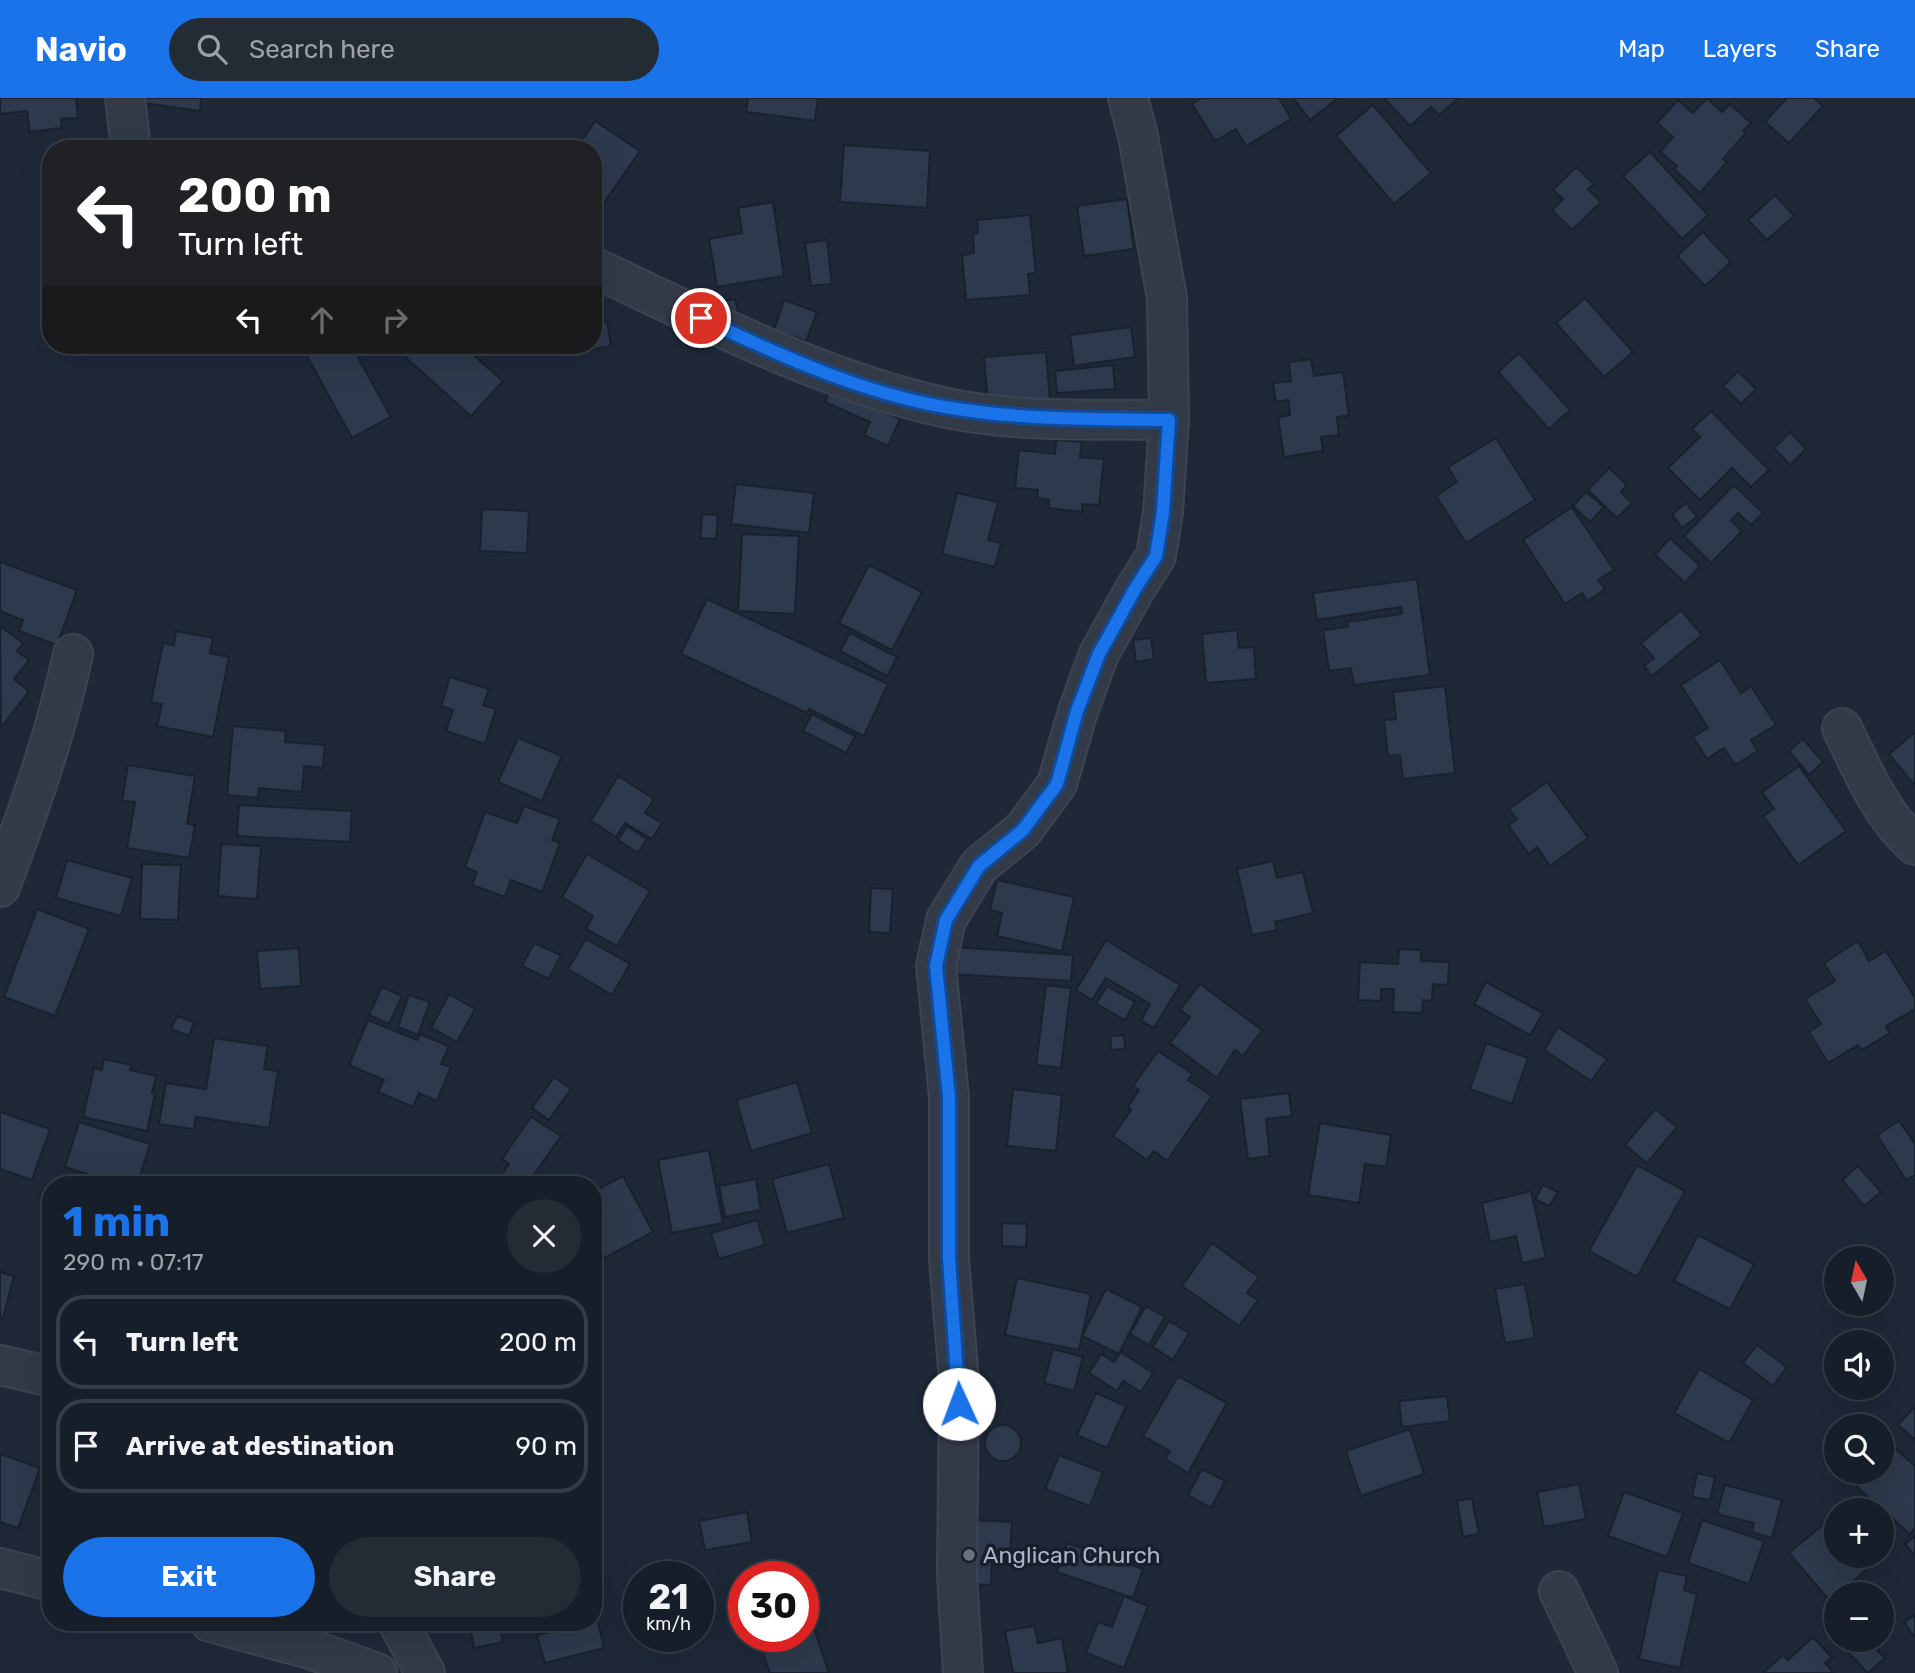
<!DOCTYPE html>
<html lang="en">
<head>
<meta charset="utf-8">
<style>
  body { margin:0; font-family:Rubik,sans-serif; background:#232b35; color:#f1f3f6; height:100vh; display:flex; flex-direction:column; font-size:26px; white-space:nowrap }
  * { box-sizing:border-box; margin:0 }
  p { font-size:23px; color:#9ea2a8 }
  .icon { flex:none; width:38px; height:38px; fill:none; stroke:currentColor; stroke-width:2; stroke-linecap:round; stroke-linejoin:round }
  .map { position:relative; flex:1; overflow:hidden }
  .drawer { position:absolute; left:42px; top:1078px; width:560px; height:455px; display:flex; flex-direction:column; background:#161e29; border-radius:28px; box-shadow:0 7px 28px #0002,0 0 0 2px #353c46 }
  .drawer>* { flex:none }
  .hud { position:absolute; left:42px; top:42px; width:560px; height:214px; border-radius:28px; box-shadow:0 7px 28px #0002,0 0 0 2px #353c46; background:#202124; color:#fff; overflow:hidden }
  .needle { width:46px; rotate:351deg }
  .fabs { position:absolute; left:1824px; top:1148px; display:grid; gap:14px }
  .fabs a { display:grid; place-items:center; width:70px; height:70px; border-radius:50%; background:#161e29; box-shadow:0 7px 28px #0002,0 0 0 2px #353c46; font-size:35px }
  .speed { position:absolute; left:623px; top:1463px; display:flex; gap:14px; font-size:35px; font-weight:700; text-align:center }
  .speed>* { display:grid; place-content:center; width:91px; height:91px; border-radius:50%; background:#161e29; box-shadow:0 7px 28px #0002,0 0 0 2px #353c46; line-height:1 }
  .speed small { font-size:18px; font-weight:400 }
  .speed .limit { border:10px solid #d22; background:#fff; color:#111 }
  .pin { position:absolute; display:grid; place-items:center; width:60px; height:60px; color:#fff; margin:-30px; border:4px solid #fff; border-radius:50%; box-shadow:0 2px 7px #0007 }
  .me { position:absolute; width:77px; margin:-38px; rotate:358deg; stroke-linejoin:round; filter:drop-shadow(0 0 5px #0008) }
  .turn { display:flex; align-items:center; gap:24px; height:147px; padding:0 21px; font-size:32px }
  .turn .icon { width:91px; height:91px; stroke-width:2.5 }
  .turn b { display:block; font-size:49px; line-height:60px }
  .lanes { display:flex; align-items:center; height:66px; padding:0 21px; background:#0003; justify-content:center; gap:35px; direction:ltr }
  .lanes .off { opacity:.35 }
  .round { display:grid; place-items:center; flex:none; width:74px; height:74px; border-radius:37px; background:#232b35 }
  .head { display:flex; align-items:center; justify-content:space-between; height:119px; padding:0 21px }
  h1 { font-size:42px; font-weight:700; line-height:52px; color:#1a73e8 }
  .button { display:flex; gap:14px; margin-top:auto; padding:14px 21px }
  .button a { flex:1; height:80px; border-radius:42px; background:#1a73e8; color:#fff; font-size:28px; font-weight:700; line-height:80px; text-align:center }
  .button a+a { background:#232b35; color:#f1f3f6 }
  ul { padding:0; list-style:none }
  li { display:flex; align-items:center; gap:21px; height:94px; margin:0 14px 10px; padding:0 7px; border:4px solid #353c46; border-radius:28px }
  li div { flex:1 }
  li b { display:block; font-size:26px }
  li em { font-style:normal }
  header { display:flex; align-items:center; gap:42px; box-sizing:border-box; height:98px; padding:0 35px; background:#1a73e8; color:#fff }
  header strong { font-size:33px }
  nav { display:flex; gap:38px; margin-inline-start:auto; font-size:24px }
  .search { width:490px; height:63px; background:#232b35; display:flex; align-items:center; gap:18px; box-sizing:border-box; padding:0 24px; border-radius:38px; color:#9ea2a8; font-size:26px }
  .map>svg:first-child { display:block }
  .building { fill:#2d394c; stroke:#1a212e; stroke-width:2 }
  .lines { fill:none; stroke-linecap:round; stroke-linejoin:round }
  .street-casing { stroke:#3c4351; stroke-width:42 }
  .street { stroke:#323a48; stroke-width:38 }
  .route-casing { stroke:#114b97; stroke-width:18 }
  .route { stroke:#1a73e8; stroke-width:12 }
  .worship-dot { fill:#6b7280; stroke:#181f2c; stroke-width:2.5 }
  .labels { text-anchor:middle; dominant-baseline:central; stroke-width:7; stroke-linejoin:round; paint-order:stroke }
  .poi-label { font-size:23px; fill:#acb4c5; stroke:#181f2c; text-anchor:start }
</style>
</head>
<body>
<header>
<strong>Navio</strong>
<div class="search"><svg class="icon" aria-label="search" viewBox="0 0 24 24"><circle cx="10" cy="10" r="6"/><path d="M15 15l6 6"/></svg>Search here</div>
<nav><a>Map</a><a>Layers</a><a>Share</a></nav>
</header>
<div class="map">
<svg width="1915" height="1575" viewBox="0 0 1915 1575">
  <rect width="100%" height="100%" fill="#1e2837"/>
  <g class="building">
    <polygon points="0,0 76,0 78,20 61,21 62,30 30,34 27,13 0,16"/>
    <polygon points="145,0 201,0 200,13 144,5"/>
    <polygon points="748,0 818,0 815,23 746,14"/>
    <polygon points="1202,0 1279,0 1291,21 1246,48 1236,31 1215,43 1192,6"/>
    <polygon points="1293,0 1338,0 1310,22"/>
    <polygon points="1384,0 1459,0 1439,17 1431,9 1410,28"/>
    <polygon points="1707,0 1722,14 1730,6 1751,25 1743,33 1746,35 1723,61 1727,64 1700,95 1674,71 1677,68 1660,54 1673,39 1657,25 1678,2 1693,15"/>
    <polygon points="1787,0 1814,0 1823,8 1789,45 1765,24"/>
    <polygon points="1373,7 1431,75 1394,106 1336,38"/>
    <polygon points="595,23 640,53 599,112 593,108 593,51 576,51"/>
    <polygon points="844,47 930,53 927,110 840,104"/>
    <polygon points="1650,54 1708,117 1682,141 1623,78"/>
    <polygon points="1576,69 1594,86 1588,91 1601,104 1572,132 1552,112 1563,101 1553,92"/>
    <polygon points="1775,97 1794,118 1767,142 1748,122"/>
    <polygon points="1127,101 1134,151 1084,158 1077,108"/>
    <polygon points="773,104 784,178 717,189 709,141 742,135 738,110"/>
    <polygon points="1030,117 1036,175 1028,176 1030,197 966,202 962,157 974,155 973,136 978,135 977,122"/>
    <polygon points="1703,134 1731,164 1705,188 1677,158"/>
    <polygon points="827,142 832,186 811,188 805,145"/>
    <polygon points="1585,200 1633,254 1604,279 1556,225"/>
    <polygon points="735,201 738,214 717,218 715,205"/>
    <polygon points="784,202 817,214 806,243 774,232"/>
    <polygon points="607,223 611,248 575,254 573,247 593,247 593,226"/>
    <polygon points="1131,229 1135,259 1074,268 1070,237"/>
    <polygon points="301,247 351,247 391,319 352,340"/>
    <polygon points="392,247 462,247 503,283 471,318"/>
    <polygon points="1046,254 1050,301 988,307 984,259"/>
    <polygon points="1519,255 1570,312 1549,331 1498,274"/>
    <polygon points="1311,261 1314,278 1343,274 1349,317 1337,319 1339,337 1321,339 1323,353 1284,359 1278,319 1290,317 1288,302 1276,304 1273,285 1291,283 1289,264"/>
    <polygon points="1113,267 1115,291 1057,295 1055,273"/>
    <polygon points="1738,273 1756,291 1741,306 1723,288"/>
    <polygon points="831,289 900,321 888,348 864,337 870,324 825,304"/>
    <polygon points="1711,313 1769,372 1751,389 1732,370 1700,402 1668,370 1700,339 1692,331"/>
    <polygon points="1790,334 1806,351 1790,367 1774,350"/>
    <polygon points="1496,340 1535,402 1466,445 1436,398 1457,384 1448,369"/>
    <polygon points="1056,342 1082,344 1080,359 1104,361 1099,407 1082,406 1082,414 1048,410 1049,402 1037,400 1038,392 1015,390 1019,352 1055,356"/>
    <polygon points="1609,370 1627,387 1621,394 1632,405 1617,420 1588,392"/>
    <polygon points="736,386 814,395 809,435 731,426"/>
    <polygon points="1734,387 1763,415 1751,427 1738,415 1731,423 1742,433 1711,465 1684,438"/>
    <polygon points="1586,394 1604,409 1590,424 1573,408"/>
    <polygon points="957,395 998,404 988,442 1001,445 995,469 942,456"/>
    <polygon points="1686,405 1697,419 1682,430 1672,416"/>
    <polygon points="1572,409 1614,472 1598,482 1605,491 1588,503 1582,495 1565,506 1523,442"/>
    <polygon points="482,411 529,413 527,455 480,453"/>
    <polygon points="702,416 718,417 716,441 700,440"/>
    <polygon points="742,436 799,438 795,516 738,513"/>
    <polygon points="1670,440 1700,468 1685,485 1655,457"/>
    <polygon points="0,464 77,492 57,547 19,533 23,522 0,513"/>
    <polygon points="869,467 922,494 892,552 839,525"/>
    <polygon points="1417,481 1430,577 1354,587 1351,570 1329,573 1323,532 1348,529 1347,524 1402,516 1401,509 1317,522 1313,495"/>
    <polygon points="707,501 888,586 864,638 809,611 807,615 681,556"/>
    <polygon points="1681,512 1702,537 1652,578 1644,568 1654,560 1641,545"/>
    <polygon points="0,528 23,545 17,553 29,562 14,581 29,593 1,630"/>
    <polygon points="1237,532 1239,550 1254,549 1256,581 1206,585 1202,536"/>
    <polygon points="176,533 213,540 210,555 229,559 213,639 157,628 162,606 151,604 163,545 174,547"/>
    <polygon points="850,535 897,559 887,578 840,553"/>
    <polygon points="1151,540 1154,561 1136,564 1133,542"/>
    <polygon points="1720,562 1741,595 1751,588 1776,627 1751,642 1758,653 1735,667 1724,650 1707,661 1693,639 1708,630 1681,587"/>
    <polygon points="450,579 489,591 483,607 496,611 485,646 446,633 453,612 441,608"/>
    <polygon points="1445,588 1455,675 1403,681 1400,657 1388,658 1384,622 1396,621 1393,594"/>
    <polygon points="812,616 855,638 846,655 803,633"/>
    <polygon points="233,628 286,633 285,644 325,647 323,670 304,668 302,694 259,690 258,700 227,697"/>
    <polygon points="1915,634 1915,688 1889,656"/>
    <polygon points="518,640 562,658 542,703 498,684"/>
    <polygon points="1803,641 1823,664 1809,677 1789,653"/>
    <polygon points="128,667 195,678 187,726 195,727 189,760 127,750 135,704 122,703"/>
    <polygon points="1799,668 1846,733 1798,767 1763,718 1774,711 1762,694"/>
    <polygon points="618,678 654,701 645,715 662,725 652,741 625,725 616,739 591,723"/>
    <polygon points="1547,684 1588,740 1550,768 1537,749 1529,756 1508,727 1517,721 1509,711"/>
    <polygon points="239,707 352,713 350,744 237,738"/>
    <polygon points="524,708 560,721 552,742 560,745 542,794 511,782 505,799 472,787 477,774 465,769 485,714 517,725"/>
    <polygon points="627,728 647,741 638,755 618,742"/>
    <polygon points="221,746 261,748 257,801 218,798"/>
    <polygon points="587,756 650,793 617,848 586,831 593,818 562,799"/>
    <polygon points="67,762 132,780 121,818 56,800"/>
    <polygon points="1273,763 1277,780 1303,774 1313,815 1275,824 1277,832 1252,837 1237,771"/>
    <polygon points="142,766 181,767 178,822 140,821"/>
    <polygon points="997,782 1074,799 1062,853 997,838 1002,815 990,812"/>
    <polygon points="871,790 893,791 890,835 869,834"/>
    <polygon points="37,811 89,831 55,918 4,899"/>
    <polygon points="586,841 630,866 612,897 568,871"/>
    <polygon points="1106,842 1180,887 1154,930 1141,923 1150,906 1106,880 1092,902 1076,892"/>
    <polygon points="1858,843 1869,863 1886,853 1915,900 1915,911 1886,928 1890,935 1862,952 1858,947 1828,965 1809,934 1821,926 1805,901 1835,883 1824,865"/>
    <polygon points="534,845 561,857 549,881 522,868"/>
    <polygon points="952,849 1073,857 1071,883 950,876"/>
    <polygon points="299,850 301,888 260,891 257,853"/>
    <polygon points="1399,851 1421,852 1421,863 1449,864 1448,887 1433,886 1432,903 1423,902 1422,915 1393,914 1394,891 1381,891 1381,903 1358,902 1360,864 1398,866"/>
    <polygon points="1486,884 1543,915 1530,937 1474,906"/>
    <polygon points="1200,886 1262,932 1243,958 1235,952 1217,980 1170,945 1190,919 1180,912"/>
    <polygon points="1046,887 1071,890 1061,970 1036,967"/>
    <polygon points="1107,888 1135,904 1125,922 1096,906"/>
    <polygon points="382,889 402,898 389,926 369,917"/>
    <polygon points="449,896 475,911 457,944 431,930"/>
    <polygon points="409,897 430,904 418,937 398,929"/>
    <polygon points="177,918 194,924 189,938 171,931"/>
    <polygon points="368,922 417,942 420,936 449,948 441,966 451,969 437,1003 419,995 413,1009 378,994 384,982 349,967"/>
    <polygon points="1558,929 1607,961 1591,983 1544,952"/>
    <polygon points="1124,937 1125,951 1111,952 1110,938"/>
    <polygon points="214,940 268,948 264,971 278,973 269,1030 196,1019 194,1031 159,1026 166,985 206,991"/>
    <polygon points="1486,945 1528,960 1512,1006 1470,991"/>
    <polygon points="1158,953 1193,976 1188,982 1212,998 1167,1063 1154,1053 1147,1062 1113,1038 1131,1012 1128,1009 1139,992 1133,988"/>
    <polygon points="104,961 131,967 130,972 156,978 152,995 155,996 147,1033 83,1019 94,970 102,972"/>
    <polygon points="554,979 571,991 549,1022 532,1010"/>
    <polygon points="797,984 812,1035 751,1053 736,1002"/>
    <polygon points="1013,991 1062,997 1056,1053 1007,1048"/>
    <polygon points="1289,995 1292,1018 1266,1021 1270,1058 1248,1061 1240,1001"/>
    <polygon points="1655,1011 1677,1029 1647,1065 1625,1047"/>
    <polygon points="0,1014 50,1031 32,1082 0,1071"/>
    <polygon points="531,1019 561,1038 527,1087 495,1087 509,1066 502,1061"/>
    <polygon points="1899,1023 1915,1046 1915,1077 1906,1082 1877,1037"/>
    <polygon points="79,1024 150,1046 137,1087 121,1087 65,1069"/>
    <polygon points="1320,1025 1391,1037 1386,1069 1365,1066 1359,1105 1308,1097"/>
    <polygon points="709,1052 723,1125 672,1135 658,1062"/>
    <polygon points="829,1066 844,1120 787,1135 772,1081"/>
    <polygon points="1637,1067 1685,1093 1637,1179 1589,1153"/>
    <polygon points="1858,1068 1881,1094 1864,1108 1842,1082"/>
    <polygon points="623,1078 653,1134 593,1166 593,1094"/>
    <polygon points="756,1081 761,1112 725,1119 719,1088"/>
    <polygon points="1543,1087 1558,1094 1549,1108 1535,1101"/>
    <polygon points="1531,1093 1546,1160 1522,1165 1516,1138 1490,1144 1482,1105"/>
    <polygon points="757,1122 765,1147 719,1161 711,1135"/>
    <polygon points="1002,1125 1027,1126 1026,1149 1002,1148"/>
    <polygon points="1698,1137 1754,1166 1730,1211 1674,1183"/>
    <polygon points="1212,1145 1259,1179 1247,1195 1258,1202 1239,1228 1182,1188"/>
    <polygon points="0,1174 14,1178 3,1220 0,1220"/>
    <polygon points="1017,1180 1091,1196 1079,1252 1005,1237"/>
    <polygon points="1525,1186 1535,1240 1505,1245 1495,1191"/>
    <polygon points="1106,1191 1142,1209 1119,1256 1082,1238"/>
    <polygon points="1146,1208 1165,1219 1149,1247 1130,1236"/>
    <polygon points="1169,1223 1189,1235 1173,1262 1153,1249"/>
    <polygon points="1757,1247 1787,1269 1773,1288 1743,1265"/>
    <polygon points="1053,1251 1083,1259 1074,1293 1044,1285"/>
    <polygon points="1121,1254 1153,1275 1141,1294 1123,1283 1117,1293 1089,1275 1101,1256 1114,1264"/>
    <polygon points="1699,1271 1753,1302 1729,1345 1674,1315"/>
    <polygon points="1178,1278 1227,1305 1188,1375 1165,1361 1170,1353 1143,1338"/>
    <polygon points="1096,1295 1126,1308 1107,1350 1077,1337"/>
    <polygon points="1447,1298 1450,1323 1402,1329 1399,1303"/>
    <polygon points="1915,1308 1915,1342 1898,1327"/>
    <circle cx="1003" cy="1345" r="18"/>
    <polygon points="1410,1331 1424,1376 1361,1398 1346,1353"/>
    <polygon points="1892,1348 1915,1368 1915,1430 1910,1436 1857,1389 1870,1374 1881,1374 1881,1361"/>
    <polygon points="0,1356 40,1370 18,1430 0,1424"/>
    <polygon points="1059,1357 1103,1374 1090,1408 1045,1391"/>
    <polygon points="1202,1371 1225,1383 1211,1410 1188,1397"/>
    <polygon points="1697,1375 1715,1379 1710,1402 1692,1399"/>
    <polygon points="1579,1386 1586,1421 1544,1429 1537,1394"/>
    <polygon points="1725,1387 1782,1402 1772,1440 1752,1434 1754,1425 1717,1416"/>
    <polygon points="1624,1394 1683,1415 1667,1459 1608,1438"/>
    <polygon points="1472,1400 1479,1436 1463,1439 1457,1403"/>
    <polygon points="747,1414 752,1444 705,1452 699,1423"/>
    <polygon points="1831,1420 1836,1425 1836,1458 1864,1458 1872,1467 1830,1503 1789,1455"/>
    <polygon points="971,1422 1012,1424 1010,1462 992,1461 991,1487 968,1486"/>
    <polygon points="1702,1422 1764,1443 1749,1486 1688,1465"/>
    <polygon points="1915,1438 1915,1458 1905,1446"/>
    <polygon points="1067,1445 1143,1471 1133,1500 1057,1474"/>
    <polygon points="1658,1472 1687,1478 1684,1492 1697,1496 1680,1570 1639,1561"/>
    <polygon points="803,1498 829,1575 770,1575 757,1538 803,1538"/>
    <polygon points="1124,1498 1148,1508 1124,1570 1086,1555 1098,1524 1112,1529"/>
    <polygon points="1915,1517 1915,1540 1904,1524"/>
    <polygon points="597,1521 604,1550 545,1565 537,1537 593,1524"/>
    <polygon points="469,1524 533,1524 534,1526 501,1533 503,1544 474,1550"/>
    <polygon points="1034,1528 1038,1545 1062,1540 1068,1575 1013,1575 1005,1533"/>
    <polygon points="1813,1539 1832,1560 1825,1565 1834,1575 1763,1575 1783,1557 1788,1562"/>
    <polygon points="1836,1542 1867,1542 1885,1560 1868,1575"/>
  </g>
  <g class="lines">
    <g class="street-casing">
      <g id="street">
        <polyline points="125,0 131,51"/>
        <path d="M593,169C708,223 822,283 947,310C1019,325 1096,321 1169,322"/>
        <path d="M1842,630C1862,671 1880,716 1915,747"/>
        <path d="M0,789C29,712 56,636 73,556"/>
        <polyline points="0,1267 51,1279"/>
        <polyline points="0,1470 51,1483"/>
        <polyline points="1559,1493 1598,1575"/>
        <polyline points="210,1524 310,1551 377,1575"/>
        <polyline points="398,1524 425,1575"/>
        <polyline points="963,1575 957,1477 959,1283 949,1161 949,999 936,868 946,822 979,768 1023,732 1057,686 1078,613 1099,556 1135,491 1156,458 1163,414 1169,322 1167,200 1138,38 1128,0"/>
      </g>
    </g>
    <use href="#street" class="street"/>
  </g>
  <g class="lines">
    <g class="route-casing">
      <path id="route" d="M701,220C778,257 866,297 951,310C1023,322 1096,321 1169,322L1163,414L1156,458L1135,491L1099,556L1077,613L1057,686L1023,732L979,768L946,822L936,868L949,999V1161L959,1306"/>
    </g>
    <use href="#route" class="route"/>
  </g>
  <circle class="worship-dot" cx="969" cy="1457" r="7"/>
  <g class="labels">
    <g class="poi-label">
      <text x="983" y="1457">Anglican Church</text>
    </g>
  </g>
</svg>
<div class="fabs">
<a><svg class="needle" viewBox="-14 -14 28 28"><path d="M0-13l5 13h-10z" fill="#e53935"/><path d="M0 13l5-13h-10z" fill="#9ea2a8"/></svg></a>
<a><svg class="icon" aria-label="sound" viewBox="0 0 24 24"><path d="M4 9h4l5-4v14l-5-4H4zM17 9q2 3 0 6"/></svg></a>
<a><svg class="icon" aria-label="search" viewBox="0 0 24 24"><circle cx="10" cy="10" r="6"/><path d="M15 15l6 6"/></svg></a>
<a>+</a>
<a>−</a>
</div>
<div class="speed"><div>21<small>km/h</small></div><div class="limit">30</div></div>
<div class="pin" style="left:701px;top:220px;background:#d93025"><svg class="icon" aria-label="arrive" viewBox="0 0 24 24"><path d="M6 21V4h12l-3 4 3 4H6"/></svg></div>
<svg class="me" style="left:959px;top:1306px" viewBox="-20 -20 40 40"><circle r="19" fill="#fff"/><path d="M0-13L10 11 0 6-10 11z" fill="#1a73e8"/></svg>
<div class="hud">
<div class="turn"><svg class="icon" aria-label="left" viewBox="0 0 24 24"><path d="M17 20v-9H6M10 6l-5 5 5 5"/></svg><div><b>200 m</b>Turn left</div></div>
<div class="lanes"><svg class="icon" aria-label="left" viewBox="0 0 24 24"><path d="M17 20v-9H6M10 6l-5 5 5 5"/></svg><svg class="icon off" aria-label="ahead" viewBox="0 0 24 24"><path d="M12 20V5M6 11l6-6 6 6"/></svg><svg class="icon off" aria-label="right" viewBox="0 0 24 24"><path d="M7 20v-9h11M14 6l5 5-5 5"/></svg></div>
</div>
<section class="drawer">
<div class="head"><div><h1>1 min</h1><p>290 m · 07:17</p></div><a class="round"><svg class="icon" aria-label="close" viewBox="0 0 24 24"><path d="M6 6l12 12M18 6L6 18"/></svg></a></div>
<ul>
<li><svg class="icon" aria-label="left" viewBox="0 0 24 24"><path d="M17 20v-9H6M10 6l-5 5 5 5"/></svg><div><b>Turn left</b></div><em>200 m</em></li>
<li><svg class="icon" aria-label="arrive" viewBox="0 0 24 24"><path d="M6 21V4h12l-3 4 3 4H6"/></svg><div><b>Arrive at destination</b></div><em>90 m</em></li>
</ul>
<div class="button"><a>Exit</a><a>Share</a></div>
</section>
</div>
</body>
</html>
